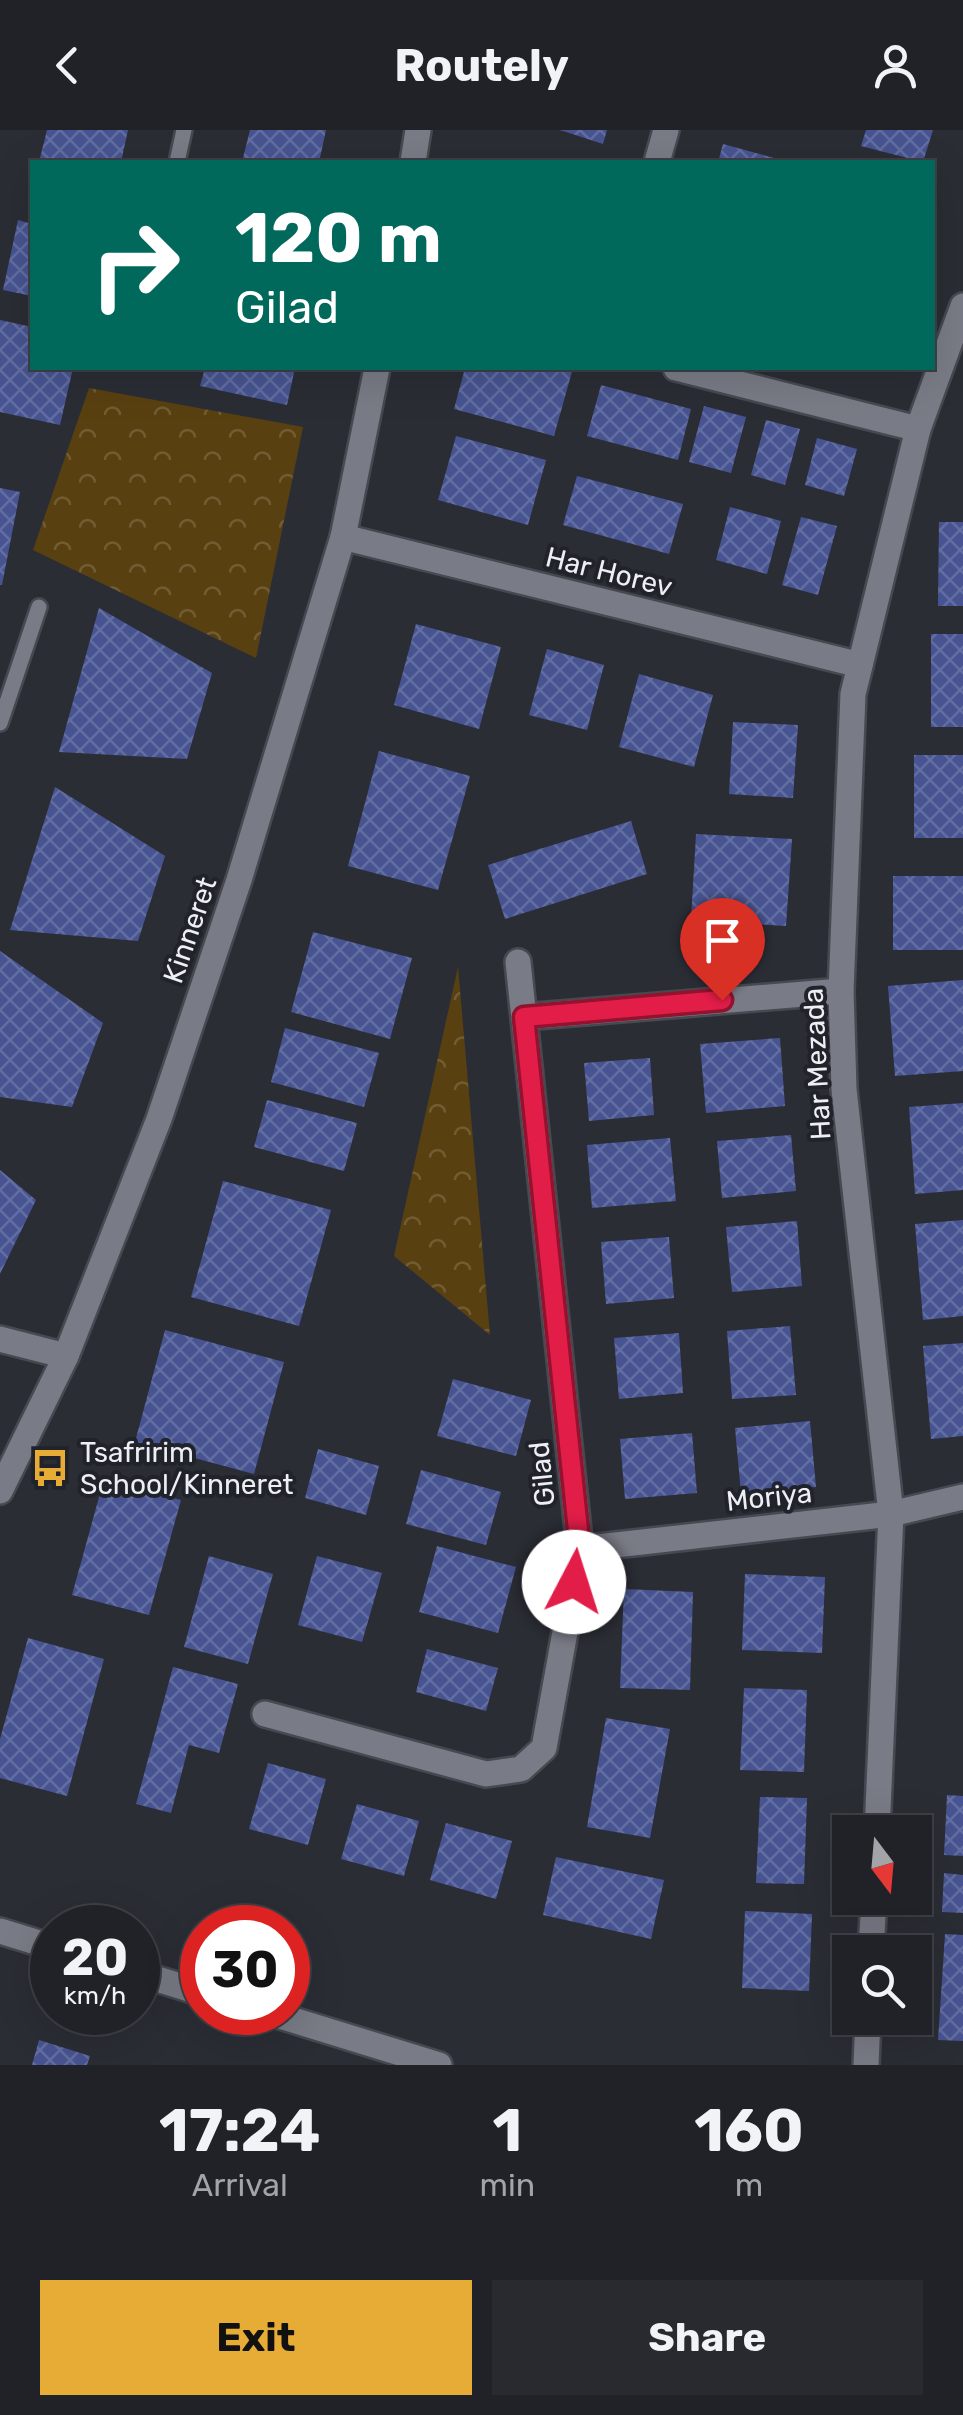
<!DOCTYPE html>
<html lang="en">
<head>
<meta charset="utf-8">
<style>
  body { margin:0; font-family:Rubik,sans-serif; background:#282a30; color:#f1f3f6; height:100vh; display:flex; flex-direction:column; font-size:38px; white-space:nowrap }
  * { box-sizing:border-box; margin:0 }
  p { font-size:32px; color:#a2a4a8 }
  .icon { flex:none; width:55px; height:55px; fill:none; stroke:currentColor; stroke-width:2; stroke-linecap:round; stroke-linejoin:round }
  .map { position:relative; height:1935px; overflow:hidden }
  .panel { display:flex; flex-direction:column; background:#202228; flex:1 }
  .panel>* { flex:none }
  .hud { position:absolute; left:30px; top:30px; width:905px; height:210px; border-radius:0px; box-shadow:0 10px 40px #0002,0 0 0 2px #3d3f45; background:#00695c; color:#fff; overflow:hidden }
  .needle { width:65px; rotate:164deg }
  .buttons { position:absolute; left:832px; top:1685px; display:grid; gap:20px }
  .buttons a { display:grid; place-items:center; width:100px; height:100px; border-radius:0px; background:#202228; box-shadow:0 10px 40px #0002,0 0 0 2px #3d3f45; font-size:50px }
  .speed { position:absolute; left:30px; top:1775px; display:flex; gap:20px; font-size:50px; font-weight:700; text-align:center }
  .speed>* { display:grid; place-content:center; width:130px; height:130px; border-radius:50%; background:#202228; box-shadow:0 10px 40px #0002,0 0 0 2px #3d3f45; line-height:1 }
  .speed small { font-size:25px; font-weight:400 }
  .speed .limit { border:15px solid #d22; background:#fff; color:#111 }
  .pin { position:absolute; display:grid; place-items:center; width:85px; height:85px; color:#fff; margin:-102px -42px; border-radius:50% 50% 50% 0; rotate:-45deg; box-shadow:0 0 10px #0007 }
  .pin .icon { rotate:45deg }
  .me { position:absolute; width:110px; margin:-55px; rotate:5deg; stroke-linejoin:round; filter:drop-shadow(0 0 8px #0008) }
  .turn { display:flex; align-items:center; gap:35px; height:210px; padding:0 40px; font-size:45px }
  .turn .icon { width:130px; height:130px; stroke-width:2.5 }
  .turn b { display:block; font-size:70px; line-height:85px }
  .eta { display:flex; justify-content:space-evenly; align-items:center; height:170px; text-align:center }
  .eta b { font-size:60px; font-weight:700; line-height:70px }
  .cta { display:flex; gap:20px; margin-top:auto; padding:20px 40px }
  .cta a { flex:1; height:115px; border-radius:0px; background:#e7ac36; color:#111; font-size:40px; font-weight:700; line-height:115px; text-align:center }
  .cta a+a { background:#282a30; color:#f1f3f6 }
  header { display:flex; justify-content:space-between; align-items:center; height:130px; padding:0 40px; background:#202228; font-size:45px; font-weight:700 }
  .map>svg:first-child { display:block }
  .park { fill:url(#park-crowns) }
  .building { fill:url(#building-cross-hatch) }
  .lines { fill:none; stroke-linecap:round; stroke-linejoin:round }
  .lane-casing { stroke:#474951; stroke-width:20 }
  .street-casing { stroke:#474951; stroke-width:30 }
  .secondary-casing { stroke:#474951; stroke-width:30 }
  .lane { stroke:#797c86; stroke-width:15 }
  .street { stroke:#797c86; stroke-width:25 }
  .secondary { stroke:#797c86; stroke-width:25 }
  .route-casing { stroke:#92132f; stroke-width:25 }
  .route { stroke:#e11d48; stroke-width:18 }
  .labels { text-anchor:middle; dominant-baseline:central; stroke-width:8; stroke-linejoin:round; paint-order:stroke }
  .street-label { font-size:28px; fill:#edeff4; stroke:#21232b }
  .poi-label { font-size:28px; fill:#edeff4; stroke:#21232b; text-anchor:start }
</style>
</head>
<body>
<header><svg class="icon" aria-label="back" viewBox="0 0 24 24"><path d="M15 5l-7 7 7 7"/></svg>Routely<svg class="icon" aria-label="person" viewBox="0 0 24 24"><circle cx="12" cy="8" r="4"/><path d="M4 21q1-7 8-7t8 7"/></svg></header>
<div class="map">
<svg width="963" height="1935" viewBox="0 0 963 1935">
  <defs>
    <pattern id="park-crowns" width="20" height="18" patternUnits="userSpaceOnUse" patternTransform="scale(2.5)"><rect width="20" height="18" fill="#594011"/><path d="M2 6a3 3 0 1 1 6 0M12 15a3 3 0 1 1 6 0" fill="none" stroke="#715c34"/></pattern>
    <pattern id="building-cross-hatch" width="8" height="8" patternUnits="userSpaceOnUse" patternTransform="scale(2.5)"><rect width="8" height="8" fill="#475491"/><path d="M0 0l8 8M0 8l8-8" fill="none" stroke="#626da1"/></pattern>
  </defs>
  <rect width="100%" height="100%" fill="#2b2d35"/>
  <g class="park">
    <polygon points="89,258 303,297 256,528 33,420"/>
    <polygon points="458,837 490,1205 394,1126"/>
  </g>
  <g class="building">
    <polygon points="47,0 128,0 121,32 39,32"/>
    <polygon points="250,0 326,0 319,32 242,32"/>
    <polygon points="560,0 607,0 603,14"/>
    <polygon points="866,0 933,0 923,32 861,16"/>
    <polygon points="723,14 785,31 785,32 718,32"/>
    <polygon points="18,90 32,94 32,166 3,160"/>
    <polygon points="0,190 32,197 32,238 73,238 60,295 0,282"/>
    <polygon points="205,238 295,238 287,275 200,256"/>
    <polygon points="465,238 573,238 554,306 454,279"/>
    <polygon points="601,255 691,279 678,330 587,306"/>
    <polygon points="704,276 746,287 731,343 689,332"/>
    <polygon points="766,290 800,299 785,355 751,345"/>
    <polygon points="456,306 546,330 528,395 438,370"/>
    <polygon points="817,308 857,319 844,366 805,355"/>
    <polygon points="577,346 683,374 669,424 563,395"/>
    <polygon points="0,358 20,362 2,455 0,455"/>
    <polygon points="730,377 781,391 767,444 716,430"/>
    <polygon points="801,387 837,396 818,465 782,455"/>
    <polygon points="939,392 963,392 963,476 938,476"/>
    <polygon points="99,478 212,543 187,629 59,622"/>
    <polygon points="416,494 501,517 479,599 394,575"/>
    <rect x="931" y="504" width="32" height="93"/>
    <polygon points="547,519 604,535 587,600 529,585"/>
    <polygon points="639,544 713,565 694,637 619,617"/>
    <polygon points="733,592 798,595 793,668 729,664"/>
    <polygon points="379,621 470,646 438,760 348,736"/>
    <rect x="914" y="625" width="49" height="83"/>
    <polygon points="55,657 165,726 138,811 10,800"/>
    <polygon points="631,691 647,744 505,789 488,735"/>
    <polygon points="696,704 792,709 786,796 691,790"/>
    <rect x="893" y="746" width="70" height="74"/>
    <polygon points="313,802 412,828 390,909 291,882"/>
    <polygon points="0,821 103,893 72,977 0,967"/>
    <polygon points="963,850 963,941 895,946 888,856"/>
    <polygon points="285,898 379,923 364,977 271,952"/>
    <polygon points="780,908 785,976 706,983 700,914"/>
    <polygon points="650,928 654,985 589,991 584,933"/>
    <polygon points="267,970 357,993 344,1041 254,1017"/>
    <polygon points="963,973 963,1060 915,1064 909,977"/>
    <polygon points="791,1005 796,1061 722,1068 717,1011"/>
    <polygon points="670,1008 676,1071 592,1078 587,1015"/>
    <polygon points="0,1040 36,1070 0,1144"/>
    <polygon points="223,1051 331,1080 299,1196 191,1167"/>
    <polygon points="963,1090 963,1186 923,1190 915,1094"/>
    <polygon points="797,1091 802,1156 732,1162 726,1097"/>
    <polygon points="669,1107 674,1168 606,1174 601,1112"/>
    <polygon points="790,1196 796,1265 732,1269 727,1201"/>
    <polygon points="165,1200 284,1232 254,1344 135,1312"/>
    <polygon points="679,1203 683,1263 619,1269 614,1208"/>
    <polygon points="963,1213 963,1306 931,1309 923,1216"/>
    <polygon points="453,1249 531,1270 516,1326 437,1306"/>
    <polygon points="810,1291 816,1357 741,1363 735,1298"/>
    <polygon points="692,1303 697,1363 625,1369 620,1309"/>
    <polygon points="318,1319 379,1336 366,1385 305,1368"/>
    <polygon points="421,1340 501,1362 486,1415 406,1394"/>
    <polygon points="104,1349 181,1370 149,1485 72,1465"/>
    <polygon points="437,1416 516,1437 498,1503 419,1482"/>
    <polygon points="209,1426 273,1444 248,1534 184,1517"/>
    <polygon points="317,1426 382,1443 362,1512 298,1495"/>
    <polygon points="745,1444 825,1447 822,1523 742,1520"/>
    <polygon points="624,1459 693,1462 690,1560 620,1558"/>
    <polygon points="28,1508 104,1529 67,1666 0,1648 0,1609"/>
    <polygon points="427,1519 498,1538 486,1581 416,1562"/>
    <polygon points="173,1537 238,1554 219,1623 189,1615 171,1683 136,1674"/>
    <polygon points="744,1558 807,1560 804,1642 740,1640"/>
    <polygon points="606,1588 670,1599 650,1708 587,1697"/>
    <polygon points="268,1633 326,1649 308,1715 249,1699"/>
    <polygon points="947,1665 963,1666 963,1726 944,1725"/>
    <polygon points="760,1667 807,1668 804,1754 756,1753"/>
    <polygon points="357,1674 419,1691 404,1746 341,1729"/>
    <polygon points="446,1693 512,1711 496,1769 430,1750"/>
    <polygon points="556,1727 664,1750 651,1809 543,1785"/>
    <polygon points="944,1743 963,1745 963,1783 942,1782"/>
    <polygon points="745,1781 812,1784 809,1861 742,1858"/>
    <polygon points="945,1804 963,1805 963,1911 938,1910"/>
    <polygon points="39,1910 90,1926 87,1935 32,1935"/>
  </g>
  <g class="lines">
    <g class="lane-casing">
      <g id="lane">
        <polyline points="177,32 184,0"/>
        <polyline points="0,593 39,477"/>
      </g>
    </g>
    <g class="street-casing">
      <g id="street">
        <polyline points="657,32 666,0"/>
        <polyline points="676,238 918,299"/>
        <polyline points="343,407 860,535"/>
        <polyline points="524,887 841,861"/>
        <polyline points="0,1209 66,1226"/>
        <polyline points="580,1419 891,1384 963,1367"/>
        <polyline points="265,1584 486,1644 521,1639 544,1618 580,1419 518,832"/>
        <polyline points="877,1702 891,1384 844,959 841,861 853,564 918,299 963,176"/>
        <polyline points="871,1822 874,1768"/>
        <polyline points="866,1935 868,1888"/>
      </g>
    </g>
    <g class="secondary-casing">
      <g id="secondary">
        <polyline points="413,32 418,0"/>
        <polyline points="0,1361 66,1226 159,989 239,750 343,407 377,238"/>
        <polyline points="0,1801 52,1817"/>
        <polyline points="138,1843 202,1863"/>
        <polyline points="267,1882 439,1935"/>
      </g>
    </g>
    <use href="#lane" class="lane"/>
    <use href="#street" class="street"/>
    <use href="#secondary" class="secondary"/>
  </g>
  <g class="lines">
    <g class="route-casing">
      <polyline id="route" points="574,1452 580,1419 524,887 722,870"/>
    </g>
    <use href="#route" class="route"/>
  </g>
  <defs>
    <g id="bus-bare" transform="scale(3)"><path d="M-5-6H5V4H4V6H2V4H-2V6H-4V4H-5ZM-3.5-4V0h7V-4ZM-3.5 1.2v1.5H-2V1.2ZM2 1.2v1.5H3.5V1.2Z" fill="#e7ac36" stroke="#21232b" stroke-width="2.5" paint-order="stroke"/></g>
  </defs>
  <g fill-rule="evenodd">
    <use href="#bus-bare" x="50" y="1338"/>
  </g>
  <g class="labels">
    <g class="street-label">
      <text transform="translate(609 442) rotate(14)">Har Horev</text>
      <text transform="translate(190 800) rotate(-71)">Kinneret</text>
      <text transform="translate(817 934) rotate(-93)">Har Mezada</text>
      <text transform="translate(542 1344) rotate(-96)">Gilad</text>
      <text transform="translate(769 1367) rotate(-6)">Moriya</text>
    </g>
    <g class="poi-label">
      <text x="80" y="1322">Tsafririm<tspan x="80" dy="32">School/Kinneret</tspan></text>
    </g>
  </g>
</svg>
<div class="buttons">
<a><svg class="needle" viewBox="-14 -14 28 28"><path d="M0-13l5 13h-10z" fill="#e53935"/><path d="M0 13l5-13h-10z" fill="#a2a4a8"/></svg></a>
<a><svg class="icon" aria-label="search" viewBox="0 0 24 24"><circle cx="10" cy="10" r="6"/><path d="M15 15l6 6"/></svg></a>
</div>
<div class="speed"><div>20<small>km/h</small></div><div class="limit">30</div></div>
<div class="pin" style="left:722px;top:870px;background:#d93025"><svg class="icon" aria-label="arrive" viewBox="0 0 24 24"><path d="M6 21V4h12l-3 4 3 4H6"/></svg></div>
<svg class="me" style="left:574px;top:1452px" viewBox="-20 -20 40 40"><circle r="19" fill="#fff"/><path d="M0-13L10 11 0 6-10 11z" fill="#e11d48"/></svg>
<div class="hud">
<div class="turn"><svg class="icon" aria-label="right" viewBox="0 0 24 24"><path d="M7 20v-9h11M14 6l5 5-5 5"/></svg><div><b>120 m</b>Gilad</div></div>
</div>
</div>
<section class="panel">
<div class="eta">
<div><b>17:24</b><p>Arrival</p></div>
<div><b>1</b><p>min</p></div>
<div><b>160</b><p>m</p></div>
</div>
<div class="cta"><a>Exit</a><a>Share</a></div>
</section>
</body>
</html>
